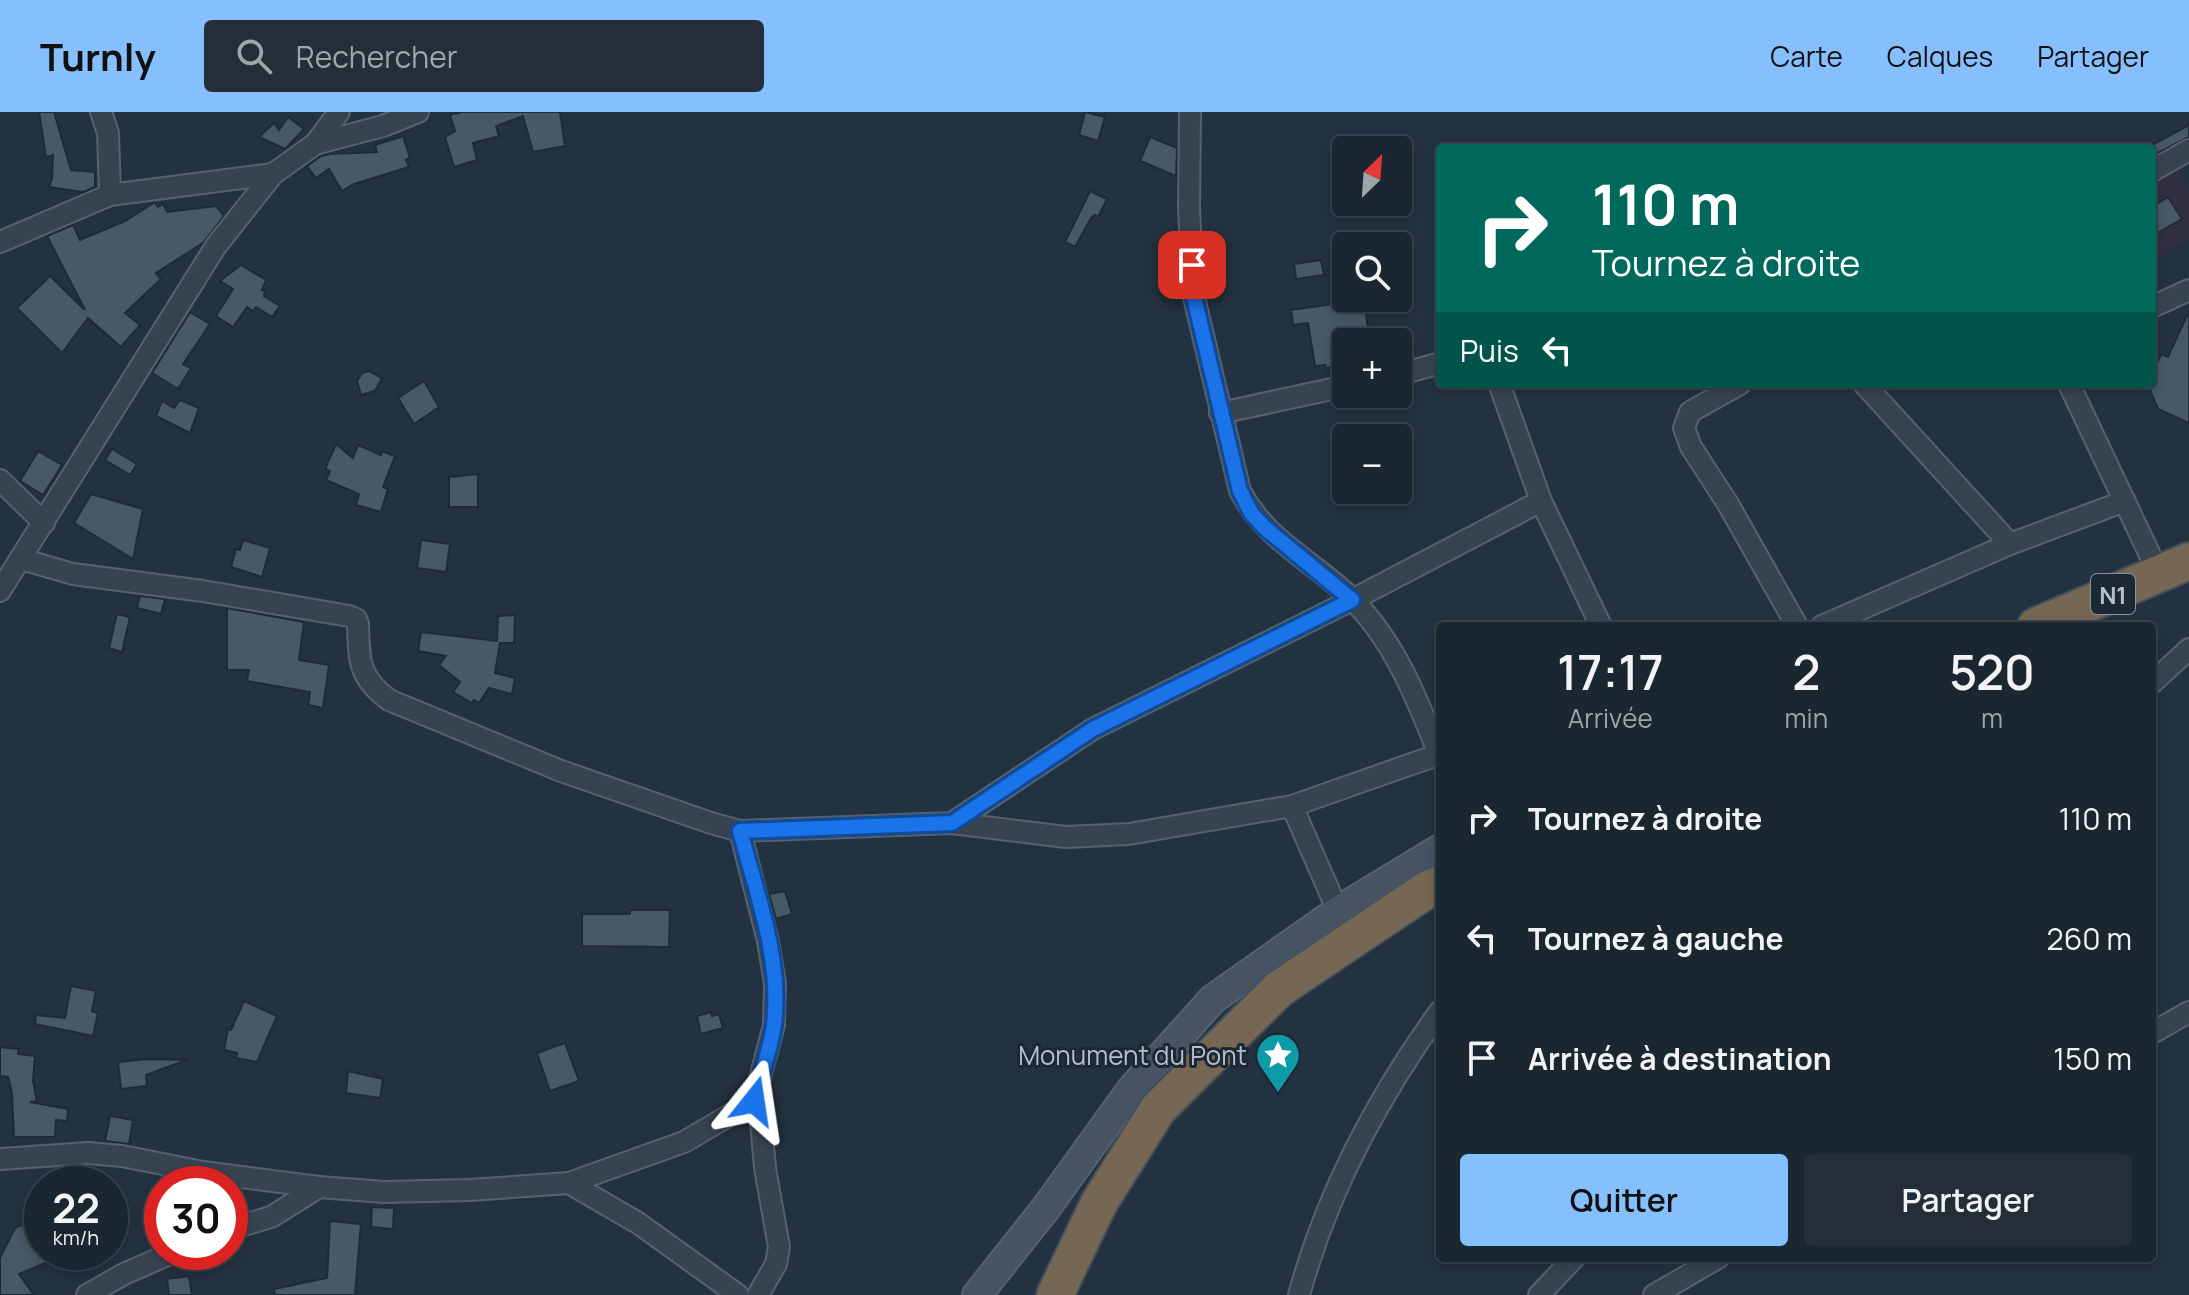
<!DOCTYPE html>
<html lang="fr">
<head>
<meta charset="utf-8">
<style>
  body { margin:0; font-family:Manrope,sans-serif; background:#232e38; color:#f1f3f6; height:100vh; display:flex; flex-direction:column; font-size:30px; white-space:nowrap }
  * { box-sizing:border-box; margin:0 }
  p { font-size:26px; color:#9fa5ab }
  .icon { flex:none; width:44px; height:44px; fill:none; stroke:currentColor; stroke-width:2; stroke-linecap:round; stroke-linejoin:round }
  .map { position:relative; flex:1; overflow:hidden }
  .side { position:absolute; left:1436px; top:510px; width:720px; height:640px; display:flex; flex-direction:column; background:#1a2630; border-radius:8px; box-shadow:0 4px 12px #0003,0 0 0 2px #38434c }
  .side>* { flex:none }
  .hud { position:absolute; left:1436px; top:32px; width:720px; height:244px; border-radius:8px; box-shadow:0 4px 12px #0003,0 0 0 2px #38434c; background:#00695c; color:#fff; overflow:hidden }
  .needle { width:52px; rotate:25deg }
  .tools { position:absolute; left:1332px; top:24px; display:grid; gap:16px }
  .tools a { display:grid; place-items:center; width:80px; height:80px; border-radius:8px; background:#1a2630; box-shadow:0 4px 12px #0003,0 0 0 2px #38434c; font-size:40px }
  .speed { position:absolute; left:24px; top:1054px; display:flex; gap:16px; font-size:40px; font-weight:700; text-align:center }
  .speed>* { display:grid; place-content:center; width:104px; height:104px; border-radius:50%; background:#1a2630; box-shadow:0 4px 12px #0003,0 0 0 2px #38434c; line-height:1 }
  .speed small { font-size:20px; font-weight:400 }
  .speed .limit { border:12px solid #d22; background:#fff; color:#111 }
  .pin { position:absolute; display:grid; place-items:center; width:68px; height:68px; color:#fff; margin:-34px; border-radius:16px; box-shadow:0 4px 12px #0006 }
  .me { position:absolute; width:88px; margin:-44px; rotate:15deg; stroke-linejoin:round; filter:drop-shadow(0 0 6px #0008) }
  .turn { display:flex; align-items:center; gap:28px; height:168px; padding:0 24px; font-size:36px }
  .turn .icon { width:104px; height:104px; stroke-width:2.5 }
  .turn b { display:block; font-size:56px; line-height:68px }
  .then { display:flex; align-items:center; height:76px; padding:0 24px; background:#0003; gap:16px; font-size:30px }
  .eta { display:flex; justify-content:space-evenly; align-items:center; height:136px; text-align:center }
  .eta b { font-size:48px; font-weight:600; line-height:56px }
  .primary-button { display:flex; gap:16px; margin-top:auto; padding:16px 24px }
  .primary-button a { flex:1; height:92px; border-radius:8px; background:#86bffd; color:#111; font-size:32px; font-weight:600; line-height:92px; text-align:center }
  .primary-button a+a { background:#232e38; color:#f1f3f6 }
  ul { padding:0; list-style:none }
  li { display:flex; align-items:center; gap:24px; height:120px; padding:0 24px }
  li div { flex:1 }
  li b { display:block; font-size:30px }
  li em { font-style:normal }
  header { display:flex; align-items:center; gap:48px; box-sizing:border-box; height:112px; padding:0 40px; background:#86bffd; color:#111 }
  header strong { font-size:38px }
  nav { display:flex; gap:44px; margin-inline-start:auto; font-size:28px }
  .search { width:560px; height:72px; background:#232e38; display:flex; align-items:center; gap:20px; box-sizing:border-box; padding:0 28px; border-radius:8px; color:#9fa5ab; font-size:30px }
  .map>svg:first-child { display:block }
  .medical { fill:#303040 }
  .building { fill:#475866; stroke:#1e2b37; stroke-width:2 }
  .lines { fill:none; stroke-linecap:round; stroke-linejoin:round }
  .street-casing { stroke:#55626e; stroke-width:24 }
  .secondary-casing { stroke:#55626e; stroke-width:32 }
  .highway-casing { stroke:#424f5b; stroke-width:40 }
  .street { stroke:#374450; stroke-width:20 }
  .secondary { stroke:#455363; stroke-width:28 }
  .highway { stroke:#766654; stroke-width:36 }
  .route-casing { stroke:#114b97; stroke-width:20 }
  .route { stroke:#1a73e8; stroke-width:14 }
  .labels { text-anchor:middle; dominant-baseline:central; stroke-width:6; stroke-linejoin:round; paint-order:stroke }
  .shield { fill:#1c2935; stroke:#86929e; stroke-width:2 }
  .shield-label { font-size:24px; font-weight:bold; fill:#b4bfcb }
  .poi-label { font-size:26px; fill:#b4bfcb; stroke:#1c2935; text-anchor:end }
</style>
</head>
<body>
<header>
<strong>Turnly</strong>
<div class="search"><svg class="icon" aria-label="search" viewBox="0 0 24 24"><circle cx="10" cy="10" r="6"/><path d="M15 15l6 6"/></svg>Rechercher</div>
<nav><a>Carte</a><a>Calques</a><a>Partager</a></nav>
</header>
<div class="map">
<svg width="2189" height="1183" viewBox="0 0 2189 1183">
  <rect width="100%" height="100%" fill="#233240"/>
  <polygon class="medical" points="2172,50 2189,75 2189,126 2152,150 2152,63"/>
  <g class="building">
    <polygon points="39,0 54,0 71,58 95,60 95,75 83,80 49,75 52,67 53,43 46,45"/>
    <polygon points="462,0 560,0 565,34 533,40 523,4 496,14 499,24 473,31 477,48 454,55 445,25 455,19 450,3"/>
    <polygon points="1085,0 1105,5 1098,29 1079,23"/>
    <polygon points="288,5 304,17 285,37 259,25 274,11 279,18"/>
    <polygon points="2189,13 2189,25 2152,44 2152,33"/>
    <polygon points="403,24 410,46 406,48 409,55 354,72 342,79 329,57 316,66 307,54 321,44 330,42 377,40 375,33"/>
    <polygon points="1150,25 1177,36 1176,64 1140,49"/>
    <polygon points="1090,79 1107,87 1098,105 1095,103 1091,106 1075,135 1065,130"/>
    <polygon points="2168,85 2182,107 2152,124 2152,95"/>
    <polygon points="155,90 158,95 163,92 167,100 216,94 224,104 203,131 156,161 161,167 125,201 140,213 121,235 88,206 62,241 17,196 50,164 85,198 47,124 73,113 80,128 125,109"/>
    <polygon points="1321,148 1324,163 1296,167 1294,152"/>
    <polygon points="241,153 266,168 262,178 265,179 264,184 280,194 272,205 256,195 253,199 247,195 233,215 216,204 233,177 220,169"/>
    <polygon points="1374,186 1376,200 1366,202 1370,230 1340,230 1344,253 1326,256 1325,253 1315,254 1308,211 1293,213 1291,198"/>
    <polygon points="2189,199 2189,311 2158,297 2148,273 2152,272 2152,263 2161,242 2168,245"/>
    <polygon points="190,200 210,212 183,252 191,256 178,277 152,261"/>
    <polygon points="369,259 382,266 375,279 361,283 357,269 362,261"/>
    <polygon points="424,269 439,295 414,312 398,286"/>
    <polygon points="180,288 199,296 190,321 156,304 162,289 174,296"/>
    <polygon points="336,332 353,346 358,333 381,343 382,339 395,344 383,375 388,377 381,400 356,393 359,382 326,368 330,359 325,357"/>
    <polygon points="112,337 137,352 130,363 105,348"/>
    <polygon points="38,339 62,353 43,383 20,369"/>
    <polygon points="478,362 478,395 449,395 449,365"/>
    <polygon points="91,382 143,397 133,447 74,411"/>
    <polygon points="243,428 270,436 262,465 231,455 236,437 240,438"/>
    <polygon points="421,428 450,432 446,460 417,456"/>
    <polygon points="140,484 165,487 161,502 137,496"/>
    <polygon points="227,496 304,510 299,548 329,553 323,596 308,593 310,580 247,569 249,558 227,558"/>
    <polygon points="117,502 130,505 122,540 109,536"/>
    <polygon points="515,503 514,531 500,531 495,561 515,566 512,582 489,576 479,591 474,588 472,591 453,580 460,570 439,553 446,544 418,539 421,520 497,529 498,504"/>
    <polygon points="785,779 792,802 776,807 769,782"/>
    <polygon points="630,798 670,798 669,835 582,834 582,802 630,802"/>
    <polygon points="71,874 96,879 92,899 98,901 93,924 35,912 36,903 65,906"/>
    <polygon points="244,889 277,904 257,950 236,946 237,941 224,938 228,917 231,918"/>
    <polygon points="711,900 712,904 719,902 723,916 701,922 697,904"/>
    <polygon points="565,931 579,969 550,979 537,941"/>
    <polygon points="0,935 19,937 18,942 35,944 33,969 37,989 30,990 68,997 67,1009 56,1008 55,1025 14,1025 12,981 8,965 0,964"/>
    <polygon points="148,947 187,948 146,963 147,974 121,977 118,950"/>
    <polygon points="348,959 383,967 380,986 346,981"/>
    <polygon points="110,1004 133,1008 129,1032 105,1029"/>
    <polygon points="372,1095 394,1096 393,1117 371,1115"/>
    <polygon points="42,1104 42,1140 72,1140 19,1162 34,1183 0,1183 0,1146 15,1116"/>
    <polygon points="330,1109 361,1112 355,1183 275,1183 274,1177 327,1166"/>
    <polygon points="189,1164 192,1183 169,1183 167,1167"/>
  </g>
  <g class="lines">
    <g class="street-casing">
      <g id="street">
        <polyline points="101,0 108,21 110,83"/>
        <path d="M1190,0L1189,97L1193,181L1240,379C1267,430 1314,449 1353,488C1396,532 1417,587 1439,642"/>
        <polyline points="315,32 339,0"/>
        <polyline points="2152,59 2189,38"/>
        <polyline points="0,130 110,83 273,62"/>
        <polyline points="2152,195 2189,178"/>
        <polyline points="1398,263 1440,251"/>
        <polyline points="1740,272 1690,300 1684,316 1691,335 1728,392 1797,514"/>
        <polyline points="1864,272 2010,432"/>
        <polyline points="2069,272 2159,462"/>
        <polyline points="1500,274 1541,389 1601,514"/>
        <polyline points="1220,301 1346,274"/>
        <polyline points="0,368 44,411"/>
        <path d="M21,447L73,462L203,479L349,504L356,507L358,512C359,548 358,565 389,588L561,659L711,711L740,719L952,711L1066,725L1129,722L1292,694L1440,642"/>
        <polyline points="0,479 216,134 273,62 315,32 383,14 418,0"/>
        <polyline points="1822,514 2010,432 2125,389"/>
        <polyline points="2152,571 2189,537"/>
        <polyline points="1292,694 1338,799"/>
        <polyline points="952,711 1093,617 1352,488 1541,389"/>
        <polyline points="740,719 768,829 775,872 774,913 754,989 761,1010 765,1056 779,1135 776,1152 758,1183"/>
        <polyline points="2152,921 2189,900"/>
        <polyline points="0,1047 88,1041 122,1044 203,1060 319,1075 384,1080 470,1078 569,1071 638,1111 738,1183"/>
        <polyline points="569,1071 684,1030 754,989"/>
        <polyline points="230,1117 271,1105 319,1075"/>
        <polyline points="87,1183 124,1162 174,1140"/>
        <path d="M1299,1183C1327,1080 1378,985 1440,899"/>
        <polyline points="1539,1183 1574,1146"/>
        <polyline points="1654,1183 1718,1146"/>
      </g>
    </g>
    <g class="secondary-casing">
      <polyline id="secondary" points="977,1183 1046,1096 1131,978 1213,887 1338,799 1440,737"/>
    </g>
    <g class="highway-casing">
      <g id="highway">
        <polyline points="2036,514 2189,449"/>
        <polyline points="1055,1183 1099,1091 1158,997 1279,877 1428,777 1440,772"/>
      </g>
    </g>
    <use href="#street" class="street"/>
    <use href="#secondary" class="secondary"/>
    <use href="#highway" class="highway"/>
  </g>
  <g class="lines">
    <g class="route-casing">
      <path id="route" d="M754,989C760,964 771,937 774,912C782,847 756,780 740,719L952,711L1093,617L1352,488L1265,416L1251,401L1240,379L1193,181L1192,153"/>
    </g>
    <use href="#route" class="route"/>
  </g>
  <defs>
    <g id="sight-pin" transform="scale(2.3)"><path d="M0 17L-7.5 6A9.5 9.5 0 1 1 7.5 6Z" fill="#0f9aa8" stroke="#1c2935"/><path d="M0-6L1.8-2.2L6-1.7L2.9 1.2L3.7 5.4L0 3.3L-3.7 5.4L-2.9 1.2L-6-1.7L-1.8-2.2Z" fill="#fff"/></g>
  </defs>
  <g fill-rule="evenodd">
    <use href="#sight-pin" x="1278" y="943"/>
  </g>
  <g class="labels">
    <rect class="shield" x="2091" y="462" width="44" height="40" rx="6"/>
    <g class="shield-label">
      <text x="2113" y="482">N1</text>
    </g>
    <g class="poi-label">
      <text x="1247" y="943">Monument du Pont</text>
    </g>
  </g>
</svg>
<div class="tools">
<a><svg class="needle" viewBox="-14 -14 28 28"><path d="M0-13l5 13h-10z" fill="#e53935"/><path d="M0 13l5-13h-10z" fill="#9fa5ab"/></svg></a>
<a><svg class="icon" aria-label="search" viewBox="0 0 24 24"><circle cx="10" cy="10" r="6"/><path d="M15 15l6 6"/></svg></a>
<a>+</a>
<a>−</a>
</div>
<div class="speed"><div>22<small>km/h</small></div><div class="limit">30</div></div>
<div class="pin" style="left:1192px;top:153px;background:#d93025"><svg class="icon" aria-label="arrive" viewBox="0 0 24 24"><path d="M6 21V4h12l-3 4 3 4H6"/></svg></div>
<svg class="me" style="left:754px;top:989px" viewBox="-20 -20 40 40"><path d="M0-17L14 15 0 8-14 15z" fill="#1a73e8" stroke="#fff" stroke-width="4"/></svg>
<div class="hud">
<div class="turn"><svg class="icon" aria-label="right" viewBox="0 0 24 24"><path d="M7 20v-9h11M14 6l5 5-5 5"/></svg><div><b>110 m</b>Tournez à droite</div></div>
<div class="then">Puis<svg class="icon" aria-label="left" viewBox="0 0 24 24"><path d="M17 20v-9H6M10 6l-5 5 5 5"/></svg></div>
</div>
<section class="side">
<div class="eta">
<div><b>17:17</b><p>Arrivée</p></div>
<div><b>2</b><p>min</p></div>
<div><b>520</b><p>m</p></div>
</div>
<ul>
<li><svg class="icon" aria-label="right" viewBox="0 0 24 24"><path d="M7 20v-9h11M14 6l5 5-5 5"/></svg><div><b>Tournez à droite</b></div><em>110 m</em></li>
<li><svg class="icon" aria-label="left" viewBox="0 0 24 24"><path d="M17 20v-9H6M10 6l-5 5 5 5"/></svg><div><b>Tournez à gauche</b></div><em>260 m</em></li>
<li><svg class="icon" aria-label="arrive" viewBox="0 0 24 24"><path d="M6 21V4h12l-3 4 3 4H6"/></svg><div><b>Arrivée à destination</b></div><em>150 m</em></li>
</ul>
<div class="primary-button"><a>Quitter</a><a>Partager</a></div>
</section>
</div>
</body>
</html>
